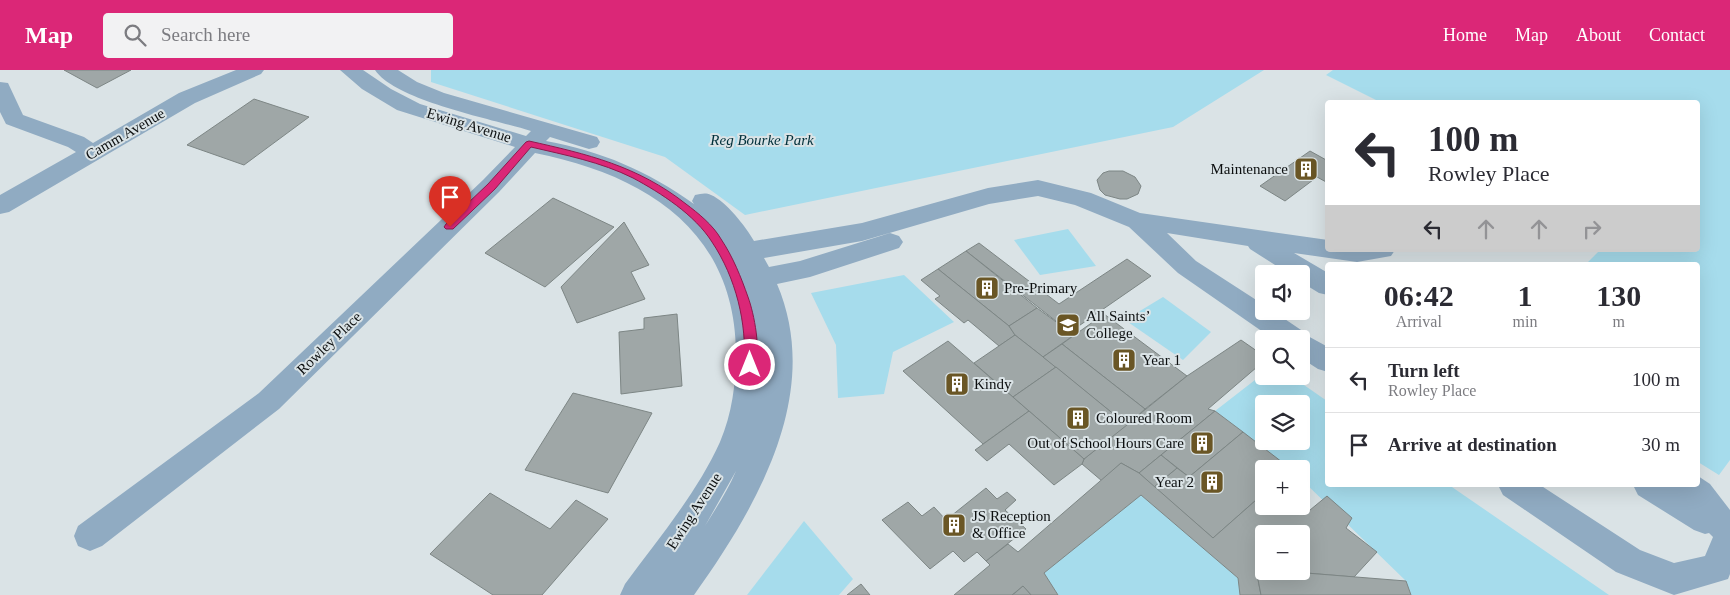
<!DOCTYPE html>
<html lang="en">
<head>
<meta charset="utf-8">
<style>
  body { margin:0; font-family:Georgia,serif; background:#f2f2f3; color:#2b2b33; height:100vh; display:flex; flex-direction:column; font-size:19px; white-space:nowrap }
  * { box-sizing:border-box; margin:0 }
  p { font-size:16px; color:#7c7c81 }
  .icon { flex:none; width:28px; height:28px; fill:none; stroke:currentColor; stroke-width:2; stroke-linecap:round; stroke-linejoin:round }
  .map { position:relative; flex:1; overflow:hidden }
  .sheet { position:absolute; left:1325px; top:192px; width:375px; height:225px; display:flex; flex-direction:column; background:#fff; border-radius:5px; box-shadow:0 5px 20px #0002 }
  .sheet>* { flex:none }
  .guide { position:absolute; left:1325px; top:30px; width:375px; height:152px; border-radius:5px; box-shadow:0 5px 20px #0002; background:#fff; color:#2b2b33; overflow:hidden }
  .tools { position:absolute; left:1255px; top:195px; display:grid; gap:10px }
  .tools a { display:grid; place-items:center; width:55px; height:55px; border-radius:5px; background:#fff; box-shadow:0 5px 20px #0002; font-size:25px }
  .pin { position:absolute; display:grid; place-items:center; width:42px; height:42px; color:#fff; margin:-51px -21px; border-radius:50% 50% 50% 0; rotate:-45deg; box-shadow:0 0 5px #0007 }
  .pin .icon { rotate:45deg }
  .me { position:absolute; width:55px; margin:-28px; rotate:0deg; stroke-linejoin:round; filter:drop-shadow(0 0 4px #0008) }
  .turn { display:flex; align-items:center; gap:18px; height:105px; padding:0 20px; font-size:22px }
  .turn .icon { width:65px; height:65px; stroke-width:2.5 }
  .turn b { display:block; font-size:35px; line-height:42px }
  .lanes { display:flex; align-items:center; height:48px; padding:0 20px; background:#0003; justify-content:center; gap:25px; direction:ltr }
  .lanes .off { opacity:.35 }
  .eta { display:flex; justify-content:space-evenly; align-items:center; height:85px; text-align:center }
  .eta b { font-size:30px; font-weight:700; line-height:35px }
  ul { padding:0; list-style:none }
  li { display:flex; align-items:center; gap:15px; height:65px; padding:0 20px; border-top:1px solid #e1e1e2 }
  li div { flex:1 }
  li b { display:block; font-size:19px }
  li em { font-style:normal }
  header { display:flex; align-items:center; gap:30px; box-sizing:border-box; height:70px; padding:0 25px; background:#db2777; color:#fff }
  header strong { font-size:24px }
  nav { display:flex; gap:28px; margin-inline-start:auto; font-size:18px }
  .search { width:350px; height:45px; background:#f2f2f3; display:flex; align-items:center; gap:12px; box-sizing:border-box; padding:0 18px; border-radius:5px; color:#7c7c81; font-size:19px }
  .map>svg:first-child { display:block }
  .green { fill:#a6dcec; fill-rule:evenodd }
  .building { fill:#9fa7a7; stroke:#7d8685 }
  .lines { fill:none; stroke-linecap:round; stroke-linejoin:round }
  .minor { fill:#90abc2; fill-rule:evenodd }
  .route { fill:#db2777; stroke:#8e194d }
  .labels { text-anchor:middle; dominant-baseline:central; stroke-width:4; stroke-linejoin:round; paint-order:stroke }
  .street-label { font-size:15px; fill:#0c0f10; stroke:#dae3e6 }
  .park-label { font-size:15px; font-style:italic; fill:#00303b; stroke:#dae3e6 }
  .poi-label { font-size:15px; fill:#0c0f10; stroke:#dae3e6; text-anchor:start }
</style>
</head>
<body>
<header>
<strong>Map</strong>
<div class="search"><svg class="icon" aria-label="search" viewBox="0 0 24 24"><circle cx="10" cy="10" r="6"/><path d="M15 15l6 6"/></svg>Search here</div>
<nav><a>Home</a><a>Map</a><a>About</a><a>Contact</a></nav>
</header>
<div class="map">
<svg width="1730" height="525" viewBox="0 0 1730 525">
  <rect width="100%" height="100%" fill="#dae3e6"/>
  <g class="green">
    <polygon points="431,0 1264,0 1173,57 745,145 665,87 431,12"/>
    <polygon points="1333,0 1730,0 1730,390 1719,405 1698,392 1698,195 1585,195 1600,180 1698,180 1698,32 1380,32 1326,5"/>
    <polygon points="1068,159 1096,196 1040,205 1014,170"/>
    <polygon points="904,205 954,252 893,282 884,324 838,328 836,275 811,223"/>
    <polygon points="1163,227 1211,262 1183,290 1125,250"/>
    <path d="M1264,303V306H1291L1327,331L1328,415H1449L1609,525H1411L1406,511L1301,409V399H1291L1215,341ZM1264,334H1301V371H1264Z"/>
    <polygon points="1141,425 1238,508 1240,525 1058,525 1044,503"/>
    <polygon points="804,451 853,509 839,525 747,525"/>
  </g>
  <g class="building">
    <polygon points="64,0 131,0 97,18"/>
    <polygon points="254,29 309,47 244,95 187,75"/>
    <polygon points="1310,81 1328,91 1328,113 1317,107 1285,131 1260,116"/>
    <polygon points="1109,101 1123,101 1135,107 1141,116 1138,124 1127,129 1120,129 1105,125 1100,120 1097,110 1103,103"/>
    <polygon points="553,128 614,157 545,217 485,183"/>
    <polygon points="624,152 649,195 631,202 645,229 577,253 561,217"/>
    <polygon points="979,173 1059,234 1127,189 1151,206 1070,262 966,181"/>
    <polygon points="966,181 1037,238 1009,256 938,199"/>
    <polygon points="938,199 1009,256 1015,265 999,276 968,250 964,253 935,229 940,226 921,210"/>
    <polygon points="1037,238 1074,265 1043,287 1015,265 1009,256"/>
    <polygon points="677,244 682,316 621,324 619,262 644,259 644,248"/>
    <polygon points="1104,244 1187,306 1145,339 1062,274"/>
    <polygon points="1015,265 1056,297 1013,327 974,293"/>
    <polygon points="1241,270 1264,286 1264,291 1208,339 1215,341 1139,403 1121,393 1102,411 1082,394 1084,389 1187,306"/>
    <polygon points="948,271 1029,341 983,374 903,301"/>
    <polygon points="1062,274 1145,339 1127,355 1043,287"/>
    <polygon points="1056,297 1127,355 1084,389 1013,327"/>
    <polygon points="573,323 652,343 608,423 525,400"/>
    <polygon points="1029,341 1084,389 1082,394 1054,415 1009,374 987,391 975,380"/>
    <polygon points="1215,341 1243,362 1189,407 1161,385"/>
    <polygon points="1243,362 1291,399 1264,399 1264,423 1213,468 1154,417 1177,398 1189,407"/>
    <polygon points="1161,385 1177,398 1154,417 1139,403"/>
    <polygon points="1121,393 1139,403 1213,468 1264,423 1264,436 1292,436 1304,445 1327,426 1352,448 1346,458 1377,482 1354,507 1282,501 1301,501 1301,464 1264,464 1264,500 1256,499 1261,525 1240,525 1238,508 1141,425 1044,503 1058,525 1031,525 1023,516 1012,525 954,525 990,495 986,491 1008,474 1018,482"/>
    <polygon points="986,418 997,429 1007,422 1016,430 1005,440 1026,459 986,491 977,482 964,492 953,481 930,499 882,450 908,432 922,446 934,437 946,450"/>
    <polygon points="490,423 550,459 576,430 608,449 542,525 493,525 430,484"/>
    <polygon points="1256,499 1406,511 1411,525 1261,525"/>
    <polygon points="861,514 870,525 847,525"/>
    <polygon points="1023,516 1031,525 1012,525 1015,523"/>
  </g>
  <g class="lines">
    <g class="minor">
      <polygon points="236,0 264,0 261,4 195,33 9,142 0,144 0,125 76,82 68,77 6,54 0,42 0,12 8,13 23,45 84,67 93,73 179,23"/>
      <path d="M340,0H363L391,19L420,34L526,66L531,61C493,49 396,31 375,0H398L417,12L444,23L597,67L600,72L597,77L589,79L550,67L546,71C601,81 648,101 694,134L692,131L695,125C701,124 705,122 711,125C726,131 746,157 754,171L862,153L988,118L1038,110L1091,123L1140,143L1328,170V180H1395L1391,186L1357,192L1294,183L1328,203V225L1319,223L1301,212V204H1289L1250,179L1248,176L1167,163L1196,191L1264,235V241H1273L1304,262L1306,265L1328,277V302L1318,299L1301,288V269H1273L1178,203L1129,157L1075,135L1038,126L989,134L862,171L764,188L769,197L800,191L890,163L899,166L903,172L899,178L810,207L777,214C824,324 756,438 694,525H620L625,514C658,469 697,423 720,372C732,344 736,313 736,283C735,160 645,105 535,83L499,122L279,339L102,476L90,481L78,476L74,466L78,456L259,323L483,110L515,77L397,40L362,19ZM736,401C728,420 716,438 705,456Z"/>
      <polygon points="1698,406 1710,414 1730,440 1730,504 1728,509 1674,525 1616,502 1503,425 1498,415 1540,415 1640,480 1674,493 1705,486 1713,467 1709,463 1705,464 1694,460 1638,425 1633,415 1698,415"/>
    </g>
  </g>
  <path class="route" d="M529,71C587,84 638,96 686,134C698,143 713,155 721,169C733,187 741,207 748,227C754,243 762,283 754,298L750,300L744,295C747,253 736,208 712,172C695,145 661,123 633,108C601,92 565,85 531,77L495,119L453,159H446L444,157L446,154L488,114L526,72Z"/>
  <defs>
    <g id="building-square" transform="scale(1.25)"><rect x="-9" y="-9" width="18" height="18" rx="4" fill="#6a5625" stroke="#dae3e6"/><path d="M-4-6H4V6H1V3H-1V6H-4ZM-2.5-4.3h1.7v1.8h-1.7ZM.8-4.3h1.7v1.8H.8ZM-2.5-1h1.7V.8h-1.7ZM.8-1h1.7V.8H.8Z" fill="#fff"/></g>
    <g id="school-square" transform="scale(1.25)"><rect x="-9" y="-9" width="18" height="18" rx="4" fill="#6a5625" stroke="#dae3e6"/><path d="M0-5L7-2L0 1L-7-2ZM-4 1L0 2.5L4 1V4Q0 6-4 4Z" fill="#fff"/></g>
  </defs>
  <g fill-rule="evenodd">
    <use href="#building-square" x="1306" y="99"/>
    <use href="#building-square" x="987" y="218"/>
    <use href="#school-square" x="1068" y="255"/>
    <use href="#building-square" x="1124" y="290"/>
    <use href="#building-square" x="957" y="314"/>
    <use href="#building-square" x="1078" y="348"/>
    <use href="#building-square" x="1202" y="373"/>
    <use href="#building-square" x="1212" y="412"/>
    <use href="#building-square" x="954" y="455"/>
  </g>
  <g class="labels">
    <g class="street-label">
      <text transform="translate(469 55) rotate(17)">Ewing Avenue</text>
      <text transform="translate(125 64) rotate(-30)">Camm Avenue</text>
      <text transform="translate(329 273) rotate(-44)">Rowley Place</text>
      <text transform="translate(694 441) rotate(-57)">Ewing Avenue</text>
    </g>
    <g class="park-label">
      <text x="762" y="70">Reg Bourke Park</text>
    </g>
    <g class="poi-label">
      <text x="1288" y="99" text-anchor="end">Maintenance</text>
      <text x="1004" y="218">Pre-Primary</text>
      <text x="1086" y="246">All Saints’<tspan x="1086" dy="17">College</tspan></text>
      <text x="1142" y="290">Year 1</text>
      <text x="974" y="314">Kindy</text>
      <text x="1096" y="348">Coloured Room</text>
      <text x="1184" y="373" text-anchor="end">Out of School Hours Care</text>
      <text x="1194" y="412" text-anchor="end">Year 2</text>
      <text x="972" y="446">JS Reception<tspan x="972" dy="17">&amp; Office</tspan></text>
    </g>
  </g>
</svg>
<div class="tools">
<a><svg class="icon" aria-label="sound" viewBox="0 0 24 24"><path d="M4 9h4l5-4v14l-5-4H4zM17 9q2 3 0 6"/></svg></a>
<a><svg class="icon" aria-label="search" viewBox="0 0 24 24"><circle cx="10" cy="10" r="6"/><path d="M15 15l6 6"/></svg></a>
<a><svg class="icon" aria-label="layers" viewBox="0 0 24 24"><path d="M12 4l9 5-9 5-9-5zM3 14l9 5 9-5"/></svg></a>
<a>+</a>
<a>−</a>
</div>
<div class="pin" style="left:450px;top:157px;background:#d93025"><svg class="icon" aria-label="arrive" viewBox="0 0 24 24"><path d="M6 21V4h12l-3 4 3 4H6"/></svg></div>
<svg class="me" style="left:750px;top:295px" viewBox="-20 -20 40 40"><circle r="17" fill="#db2777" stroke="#fff" stroke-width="3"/><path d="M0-11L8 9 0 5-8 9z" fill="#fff"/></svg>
<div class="guide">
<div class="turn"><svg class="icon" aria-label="left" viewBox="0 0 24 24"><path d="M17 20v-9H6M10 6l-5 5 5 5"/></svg><div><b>100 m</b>Rowley Place</div></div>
<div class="lanes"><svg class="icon" aria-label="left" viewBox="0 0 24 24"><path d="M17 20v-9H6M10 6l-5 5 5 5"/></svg><svg class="icon off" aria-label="ahead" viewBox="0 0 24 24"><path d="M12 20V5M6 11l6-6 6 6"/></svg><svg class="icon off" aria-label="ahead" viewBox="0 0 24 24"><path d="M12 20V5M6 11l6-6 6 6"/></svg><svg class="icon off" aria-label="right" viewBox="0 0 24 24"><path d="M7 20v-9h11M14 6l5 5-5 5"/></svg></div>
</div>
<section class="sheet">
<div class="eta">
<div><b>06:42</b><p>Arrival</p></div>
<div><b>1</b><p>min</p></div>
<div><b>130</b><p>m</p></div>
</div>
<ul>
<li><svg class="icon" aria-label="left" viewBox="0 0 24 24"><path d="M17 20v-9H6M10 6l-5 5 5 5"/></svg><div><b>Turn left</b><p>Rowley Place</p></div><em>100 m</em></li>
<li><svg class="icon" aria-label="arrive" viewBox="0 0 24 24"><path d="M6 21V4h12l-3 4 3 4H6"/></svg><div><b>Arrive at destination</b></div><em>30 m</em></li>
</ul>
</section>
</div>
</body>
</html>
